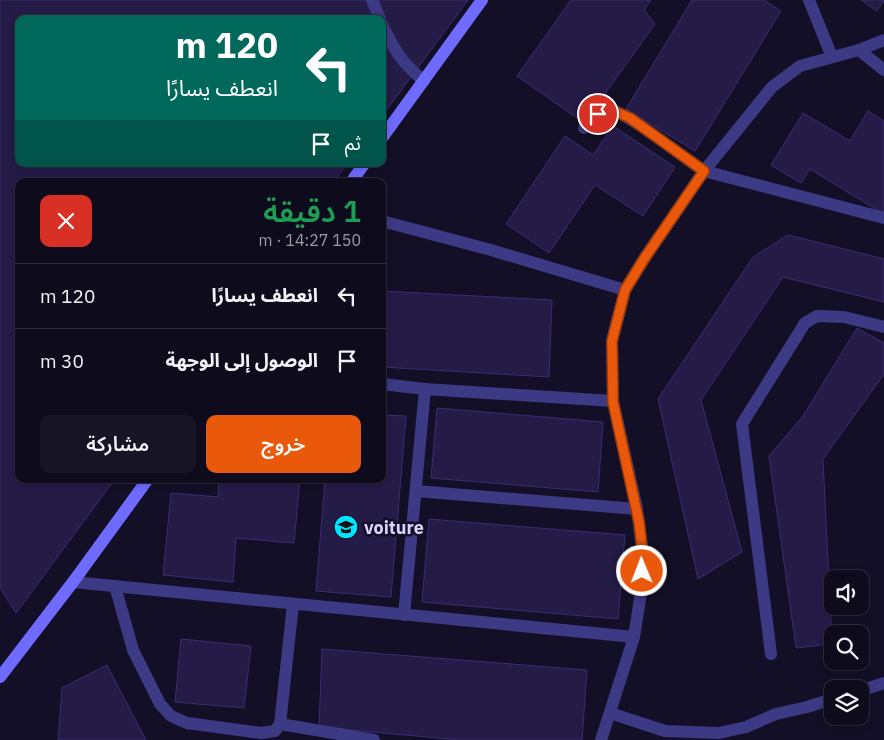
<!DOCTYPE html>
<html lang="ar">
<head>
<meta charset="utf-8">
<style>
  body { margin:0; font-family:"IBM Plex Sans","Noto Sans Arabic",sans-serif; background:#171425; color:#f1f3f6; direction:rtl; height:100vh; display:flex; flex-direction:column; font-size:19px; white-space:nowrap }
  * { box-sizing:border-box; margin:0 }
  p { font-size:16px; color:#9b9ba3 }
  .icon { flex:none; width:28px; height:28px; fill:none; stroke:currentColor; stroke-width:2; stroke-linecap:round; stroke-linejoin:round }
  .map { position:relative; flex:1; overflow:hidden; direction:ltr }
  .drawer { position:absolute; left:15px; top:178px; width:371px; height:305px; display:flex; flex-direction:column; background:#0e0b1c; border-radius:10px; box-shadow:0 2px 8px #0003,0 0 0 1px #2e2b3b; direction:rtl }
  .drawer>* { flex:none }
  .banner { position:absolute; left:15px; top:15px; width:371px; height:152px; border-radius:10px; box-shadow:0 2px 8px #0003,0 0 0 1px #2e2b3b; direction:rtl; background:#00695c; color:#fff; overflow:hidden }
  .fabs { position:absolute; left:824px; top:570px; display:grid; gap:10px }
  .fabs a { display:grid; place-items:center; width:45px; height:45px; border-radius:10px; background:#0e0b1c; box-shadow:0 2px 8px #0003,0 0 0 1px #2e2b3b; font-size:25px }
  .pin { position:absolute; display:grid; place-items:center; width:42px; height:42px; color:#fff; margin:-21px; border:2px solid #fff; border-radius:50%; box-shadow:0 1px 5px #0007 }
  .me { position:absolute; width:55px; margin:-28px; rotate:359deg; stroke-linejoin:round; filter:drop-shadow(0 0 4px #0008) }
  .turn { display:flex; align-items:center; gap:18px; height:105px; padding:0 25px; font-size:22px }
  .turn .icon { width:65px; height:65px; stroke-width:2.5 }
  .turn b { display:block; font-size:35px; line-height:42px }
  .then { display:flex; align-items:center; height:48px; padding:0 25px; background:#0003; gap:10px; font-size:19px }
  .round { display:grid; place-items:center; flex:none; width:52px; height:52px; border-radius:10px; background:#171425 }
  .overview { display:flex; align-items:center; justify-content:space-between; height:85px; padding:0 25px }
  h1 { font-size:30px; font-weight:600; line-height:38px; color:#1e9e55 }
  .primary-button { display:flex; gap:10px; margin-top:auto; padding:10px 25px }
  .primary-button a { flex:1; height:58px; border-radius:10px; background:#ea580c; color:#fff; font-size:20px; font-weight:600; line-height:58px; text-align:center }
  .primary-button a+a { background:#171425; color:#f1f3f6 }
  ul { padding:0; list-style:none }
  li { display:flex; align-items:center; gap:15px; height:65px; padding:0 25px; border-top:1px solid #2e2b3b }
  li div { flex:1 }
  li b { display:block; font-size:19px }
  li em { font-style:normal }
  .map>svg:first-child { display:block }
  .building { fill:#241b47; stroke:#3b2d73 }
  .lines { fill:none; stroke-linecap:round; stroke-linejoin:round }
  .lane { stroke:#3d3a85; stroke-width:12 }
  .street { stroke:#3d3a85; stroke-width:12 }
  .secondary { stroke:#6f6bff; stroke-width:12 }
  .route-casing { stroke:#983908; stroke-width:12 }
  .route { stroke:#ea580c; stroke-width:9 }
  .labels { text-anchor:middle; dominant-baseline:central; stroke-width:5; stroke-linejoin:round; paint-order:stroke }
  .poi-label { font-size:18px; font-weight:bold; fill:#d9d4ff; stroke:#130f26; text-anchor:start }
</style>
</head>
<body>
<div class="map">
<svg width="884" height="740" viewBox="0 0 884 740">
  <rect width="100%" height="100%" fill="#130f26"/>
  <g class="building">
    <polygon points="0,0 468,0 382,116 382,19 19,19 19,164 347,164 334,181 19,181 19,479 115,479 16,613 0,588"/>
    <polygon points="571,0 651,0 644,10 655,24 584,123 517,76"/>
    <polygon points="692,0 764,0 781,11 695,151 626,109"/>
    <polygon points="861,0 884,0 877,11"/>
    <polygon points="868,111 884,121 884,210 882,213 810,169 801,183 771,165 803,113 850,141"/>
    <polygon points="613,126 675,167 643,216 595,185 549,253 506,224 565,136 593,155"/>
    <polygon points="788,235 884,259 884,302 783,277 701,400 742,552 698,579 658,399 753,257"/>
    <polygon points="382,291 552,300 549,377 382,367"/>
    <polygon points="857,328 884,343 884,374 823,459 832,644 796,648 769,456 803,416"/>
    <polygon points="437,408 603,422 598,492 431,478"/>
    <polygon points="382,415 406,416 391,597 316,591 325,479 382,479"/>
    <polygon points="219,479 300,479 294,543 236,538 233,582 163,575 171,493 218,497"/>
    <polygon points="429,519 625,535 618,619 422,602"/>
    <polygon points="181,639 251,646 244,708 175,702"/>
    <polygon points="322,649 587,670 582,740 459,740 319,727"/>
    <polygon points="107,665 146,740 58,740 62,688"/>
  </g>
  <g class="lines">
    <g class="lane">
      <polyline points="372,0 380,19"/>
      <path d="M382,24C394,50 401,62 424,81"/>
      <path d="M584,128C592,120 600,110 613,111C626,112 689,161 704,171"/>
      <polyline points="860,691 884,683"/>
      <polyline points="610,713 665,731 719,733 746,727 776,714 807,707 832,699"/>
    </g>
    <g class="street">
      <polyline points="809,0 832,57"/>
      <polyline points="859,50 884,70"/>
      <polyline points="704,171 772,87 800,66 859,50 884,40"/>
      <polyline points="382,221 491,250 625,290"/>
      <polyline points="382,384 425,389 613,401"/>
      <polyline points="416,491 637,509"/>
      <polyline points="73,582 634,637"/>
      <polyline points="115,586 133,650 160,704 171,716 187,723 261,733 275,731 280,724 293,604"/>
      <polyline points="404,615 425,389"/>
      <polyline points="771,654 742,424 805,323 817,316 844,317 884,327"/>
      <polyline points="280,724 374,740"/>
      <polyline points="601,740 634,637 642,586 643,556 637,509 613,401 612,341 625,290 644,259 704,171 884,218"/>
    </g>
    <g class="secondary">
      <polyline points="382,138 482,0"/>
      <polyline points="352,181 364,164"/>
      <polyline points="0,677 73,582 148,479"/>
    </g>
  </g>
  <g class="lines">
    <g class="route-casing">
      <polyline id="route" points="598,114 614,111 630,118 704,171 644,259 625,290 612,341 613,402 639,522 643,556 642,571"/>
    </g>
    <use href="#route" class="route"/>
  </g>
  <defs>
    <g id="school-disc" transform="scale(1.25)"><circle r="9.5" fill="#00e5ff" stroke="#130f26"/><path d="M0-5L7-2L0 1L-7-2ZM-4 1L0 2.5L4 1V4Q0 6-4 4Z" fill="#111"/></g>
  </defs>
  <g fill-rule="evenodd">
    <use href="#school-disc" x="346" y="527"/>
  </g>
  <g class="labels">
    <g class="poi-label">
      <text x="364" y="527">voiture</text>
    </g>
  </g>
</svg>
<div class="fabs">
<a><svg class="icon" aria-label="sound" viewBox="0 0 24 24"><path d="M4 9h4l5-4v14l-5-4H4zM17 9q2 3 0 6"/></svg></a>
<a><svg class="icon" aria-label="search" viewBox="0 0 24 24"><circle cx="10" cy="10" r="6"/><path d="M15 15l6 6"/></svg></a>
<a><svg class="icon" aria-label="layers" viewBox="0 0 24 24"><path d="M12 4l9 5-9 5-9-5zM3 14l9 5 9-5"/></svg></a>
</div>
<div class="pin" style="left:598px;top:114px;background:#d93025"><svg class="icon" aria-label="arrive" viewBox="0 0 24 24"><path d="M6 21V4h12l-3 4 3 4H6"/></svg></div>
<svg class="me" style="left:642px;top:571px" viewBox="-20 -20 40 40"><circle r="17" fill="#ea580c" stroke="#fff" stroke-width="3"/><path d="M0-11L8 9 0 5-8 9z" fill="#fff"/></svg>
<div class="banner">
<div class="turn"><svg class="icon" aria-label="left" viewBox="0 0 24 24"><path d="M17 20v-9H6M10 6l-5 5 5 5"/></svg><div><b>120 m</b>انعطف يسارًا</div></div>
<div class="then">ثم<svg class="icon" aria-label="arrive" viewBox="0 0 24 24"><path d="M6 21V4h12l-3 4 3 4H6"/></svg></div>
</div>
<section class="drawer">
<div class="overview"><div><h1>1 دقيقة</h1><p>150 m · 14:27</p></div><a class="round" style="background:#d93025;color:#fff"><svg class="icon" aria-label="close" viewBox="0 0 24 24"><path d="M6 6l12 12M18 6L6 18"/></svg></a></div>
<ul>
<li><svg class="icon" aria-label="left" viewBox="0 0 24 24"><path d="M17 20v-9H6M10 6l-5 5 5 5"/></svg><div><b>انعطف يسارًا</b></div><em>120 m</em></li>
<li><svg class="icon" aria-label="arrive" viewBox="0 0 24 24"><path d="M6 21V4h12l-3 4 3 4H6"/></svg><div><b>الوصول إلى الوجهة</b></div><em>30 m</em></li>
</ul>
<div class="primary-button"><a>خروج</a><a>مشاركة</a></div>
</section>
</div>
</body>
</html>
